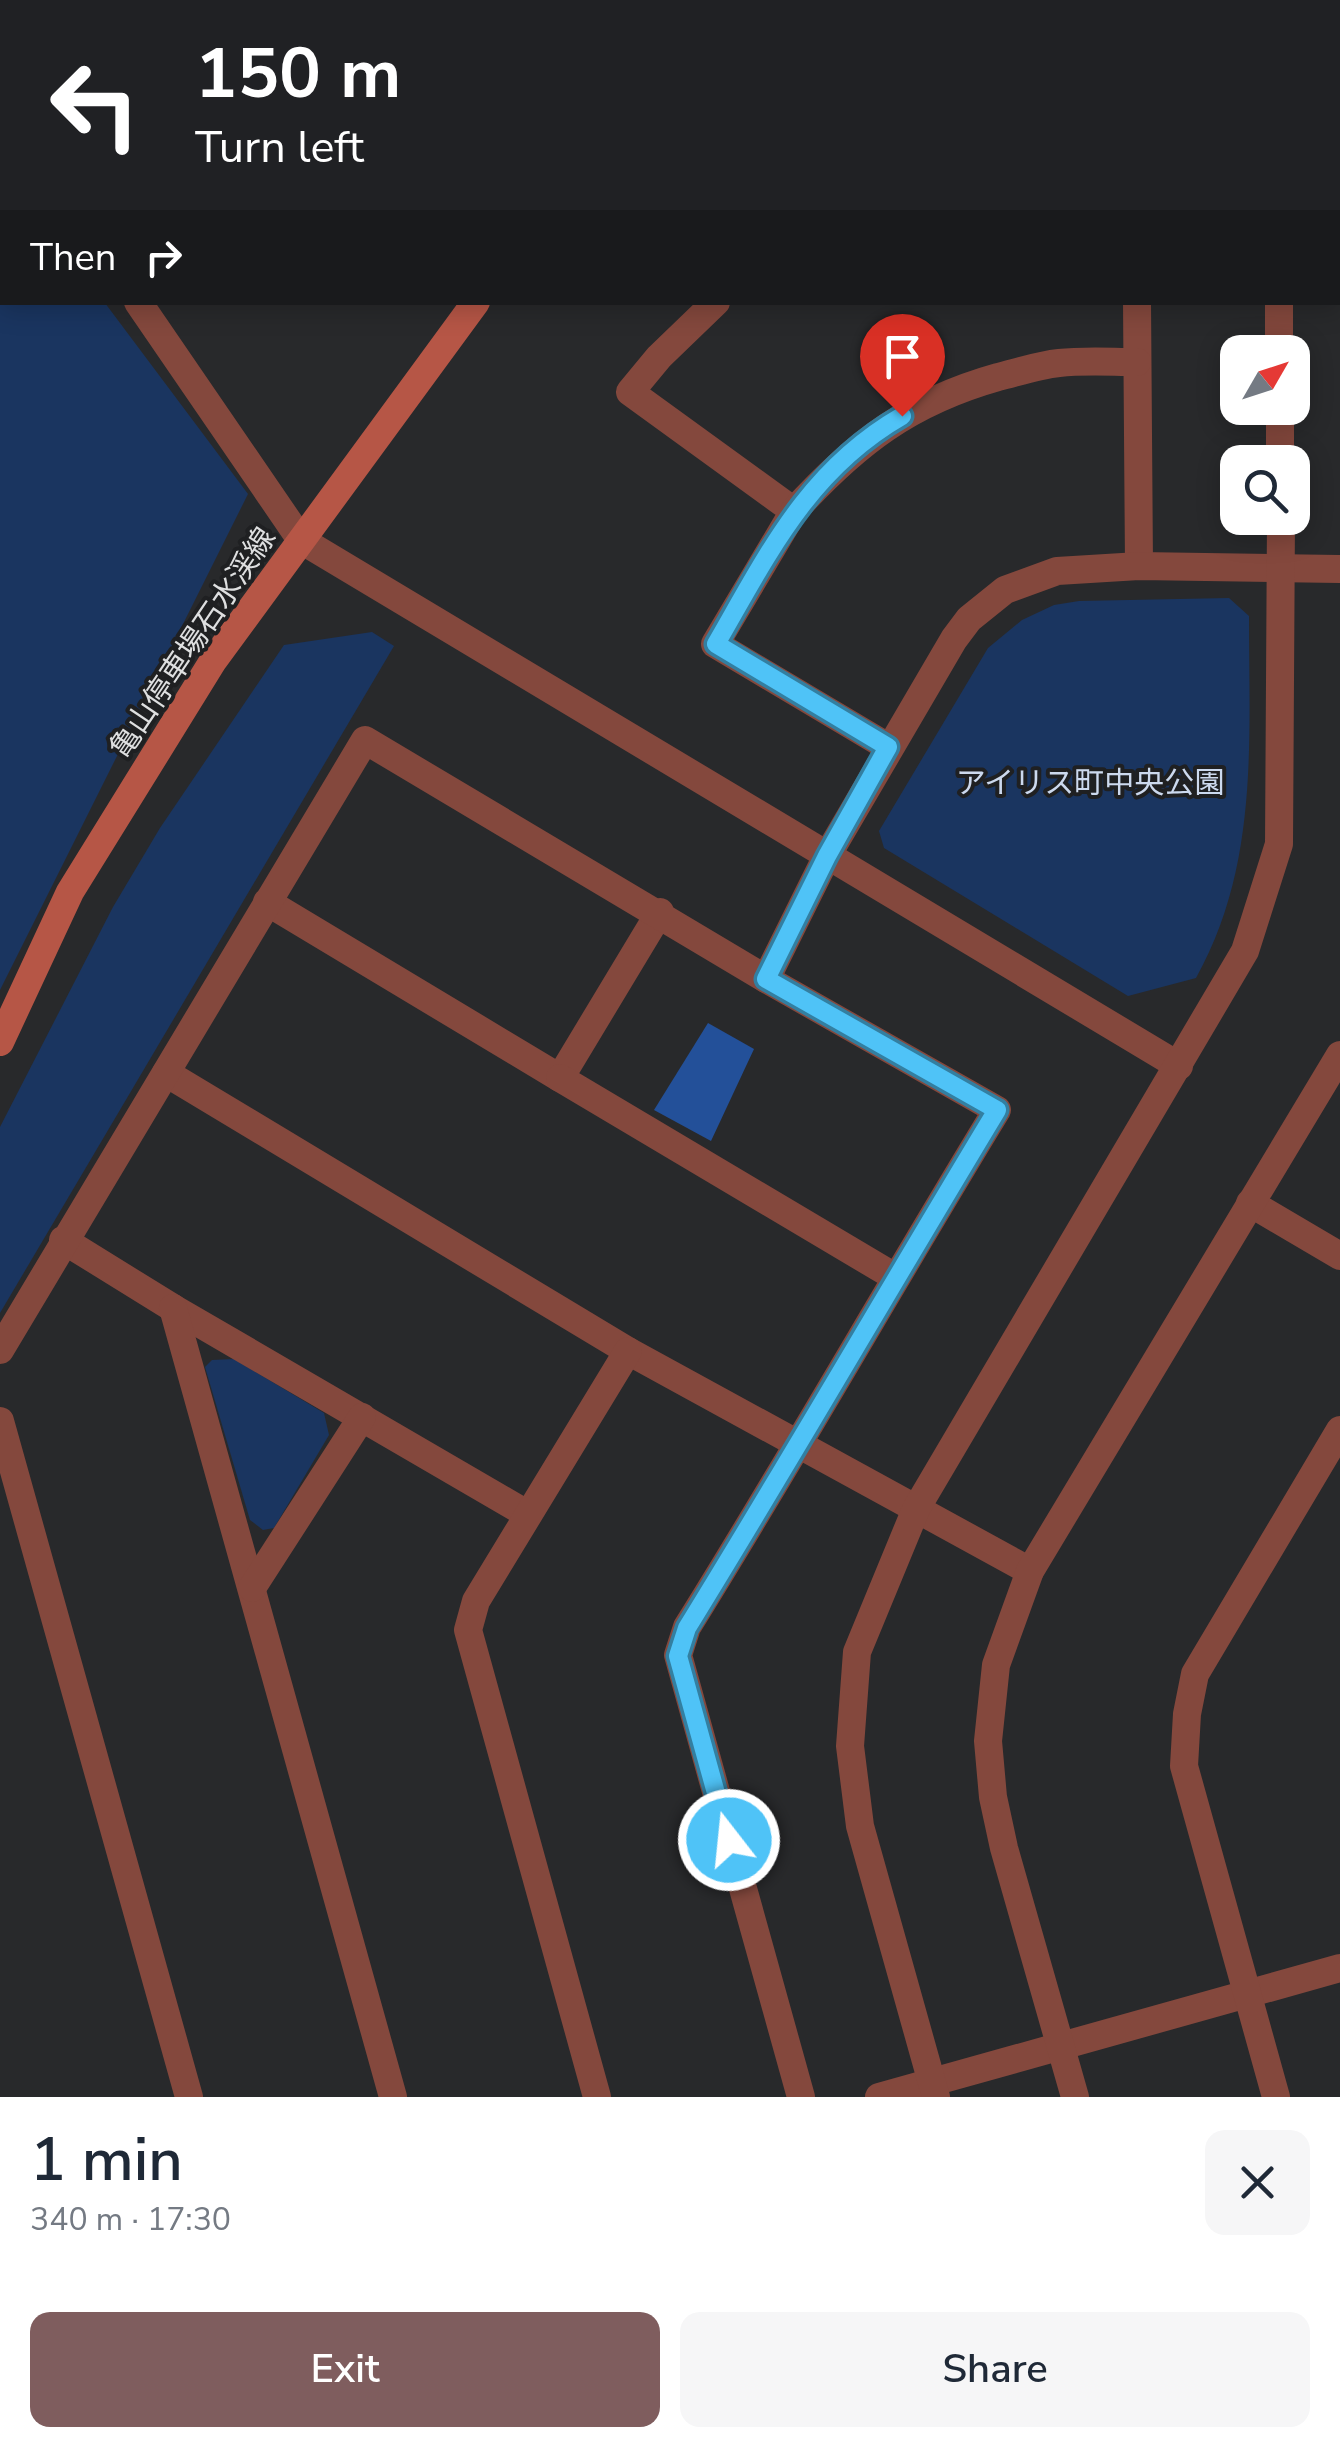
<!DOCTYPE html>
<html lang="en">
<head>
<meta charset="utf-8">
<style>
  body { margin:0; font-family:"Nunito Sans","Noto Sans JP",sans-serif; background:#f6f6f7; color:#1f2937; height:100vh; display:flex; flex-direction:column; font-size:38px; white-space:nowrap }
  * { box-sizing:border-box; margin:0 }
  p { font-size:32px; color:#747a83 }
  .icon { flex:none; width:55px; height:55px; fill:none; stroke:currentColor; stroke-width:2; stroke-linecap:round; stroke-linejoin:round }
  .map { position:relative; height:2097px; overflow:hidden }
  .panel { display:flex; flex-direction:column; background:#fff; flex:1 }
  .panel>* { flex:none }
  .top-card { position:absolute; left:0px; top:0px; width:1340px; height:305px; box-shadow:0 5px 25px #0003; background:#202124; color:#fff; overflow:hidden }
  .needle { width:65px; rotate:51deg }
  .buttons { position:absolute; left:1220px; top:335px; display:grid; gap:20px }
  .buttons a { display:grid; place-items:center; width:90px; height:90px; border-radius:20px; background:#fff; box-shadow:0 5px 25px #0003; font-size:50px }
  .pin { position:absolute; display:grid; place-items:center; width:85px; height:85px; color:#fff; margin:-102px -42px; border-radius:50% 50% 50% 0; rotate:-45deg; box-shadow:0 0 10px #0007 }
  .pin .icon { rotate:45deg }
  .me { position:absolute; width:110px; margin:-55px; rotate:344deg; stroke-linejoin:round; filter:drop-shadow(0 0 8px #0008) }
  .turn { display:flex; align-items:center; gap:35px; height:210px; padding:0 30px; font-size:45px }
  .turn .icon { width:130px; height:130px; stroke-width:2.5 }
  .turn b { display:block; font-size:70px; line-height:85px }
  .then { display:flex; align-items:center; height:95px; padding:0 30px; background:#0003; gap:20px; font-size:38px }
  .round { display:grid; place-items:center; flex:none; width:105px; height:105px; border-radius:20px; background:#f6f6f7 }
  .overview { display:flex; align-items:center; justify-content:space-between; height:170px; padding:0 30px }
  h1 { font-size:60px; font-weight:600; line-height:75px }
  .button { display:flex; gap:20px; margin-top:auto; padding:20px 30px }
  .button a { flex:1; height:115px; border-radius:20px; background:#7f5d5e; color:#fff; font-size:40px; font-weight:600; line-height:115px; text-align:center }
  .button a+a { background:#f6f6f7; color:#1f2937 }
  .map>svg:first-child { display:block }
  .green { fill:#1a3560 }
  .building { fill:#235099 }
  .lines { fill:none; stroke-linecap:round; stroke-linejoin:round }
  .minor { stroke:#84483d; stroke-width:28 }
  .tertiary { stroke:#84483d; stroke-width:28 }
  .secondary { stroke:#b65646; stroke-width:28 }
  .route-casing { stroke:#337fa1; stroke-width:25 }
  .route { stroke:#4fc3f7; stroke-width:18 }
  .labels { text-anchor:middle; dominant-baseline:central; stroke-width:8; stroke-linejoin:round; paint-order:stroke }
  .street-label { font-size:30px; fill:#dedfe0; stroke:#1f2022 }
  .park-label { font-size:30px; fill:#ccd9ee; stroke:#1f2022 }
</style>
</head>
<body>
<div class="map">
<svg width="1340" height="2097" viewBox="0 0 1340 2097">
  <rect width="100%" height="100%" fill="#28292b"/>
  <g class="green">
    <polygon points="0,129 2,302 105,303 248,494 0,990"/>
    <path d="M1229,598L1249,616C1249,742 1259,865 1196,978L1128,996L884,848L879,831L988,648L1022,620L1054,605L1079,601Z"/>
    <polygon points="372,632 394,646 0,1313 0,1127 113,907 160,828 284,645"/>
    <polygon points="234,1359 324,1413 329,1435 274,1528 263,1530 250,1520 205,1367 212,1360"/>
  </g>
  <polygon class="building" points="708,1023 754,1049 711,1141 654,1110"/>
  <g class="lines">
    <g class="minor">
      <polyline points="0,71 2,80"/>
      <polyline points="138,302 301,540"/>
      <polyline points="716,302 659,357 630,392 794,511 715,644 888,747"/>
      <polyline points="1137,302 1139,566"/>
      <path d="M794,511C856,443 909,402 998,377C1018,372 1039,365 1059,363C1084,360 1111,362 1137,362"/>
      <polyline points="267,902 560,1078 660,912"/>
      <polyline points="766,979 827,856 954,639 969,619 1005,590 1057,571 1139,566 1340,569"/>
      <polyline points="166,1073 628,1351 1030,1571"/>
      <polyline points="560,1078 895,1277"/>
      <polyline points="1250,1203 1340,1256"/>
      <polyline points="63,1240 173,1308 527,1514"/>
      <polyline points="173,1308 393,2097"/>
      <path d="M0,1350L365,740L766,979L997,1110C892,1282 793,1457 687,1627L678,1655L801,2097"/>
      <polyline points="0,1421 189,2097"/>
      <polyline points="252,1588 362,1417"/>
      <polyline points="597,2097 468,1630 476,1601 628,1351"/>
      <polyline points="879,2097 1340,1968"/>
      <polyline points="1075,2097 1004,1848 993,1797 988,1741 996,1665 1030,1571 1340,1055"/>
      <polyline points="1276,2097 1184,1766 1187,1714 1195,1674 1340,1430"/>
    </g>
    <g class="tertiary">
      <polyline points="1276,0 1276,2"/>
      <polyline points="1279,302 1279,352"/>
      <polyline points="1280,408 1280,462"/>
      <polyline points="301,540 1179,1066"/>
      <polyline points="936,2097 860,1826 850,1746 857,1652 916,1509 1245,951 1279,844 1281,518"/>
    </g>
    <g class="secondary">
      <polyline points="832,2 839,0"/>
      <polyline points="0,1042 70,892 213,661 476,302"/>
    </g>
  </g>
  <g class="lines">
    <g class="route-casing">
      <path id="route" d="M729,1840L678,1656L687,1628C793,1456 893,1282 997,1110L766,979L827,856L888,747L716,644C768,554 808,470 902,416"/>
    </g>
    <use href="#route" class="route"/>
  </g>
  <g class="labels">
    <g class="street-label">
      <text transform="translate(193 643) rotate(-56)">亀山停車場石水渓線</text>
    </g>
    <g class="park-label">
      <text x="1090" y="783">アイリス町中央公園</text>
    </g>
  </g>
</svg>
<div class="buttons">
<a><svg class="needle" viewBox="-14 -14 28 28"><path d="M0-13l5 13h-10z" fill="#e53935"/><path d="M0 13l5-13h-10z" fill="#747a83"/></svg></a>
<a><svg class="icon" aria-label="search" viewBox="0 0 24 24"><circle cx="10" cy="10" r="6"/><path d="M15 15l6 6"/></svg></a>
</div>
<div class="pin" style="left:902px;top:416px;background:#d93025"><svg class="icon" aria-label="arrive" viewBox="0 0 24 24"><path d="M6 21V4h12l-3 4 3 4H6"/></svg></div>
<svg class="me" style="left:729px;top:1840px" viewBox="-20 -20 40 40"><circle r="17" fill="#4fc3f7" stroke="#fff" stroke-width="3"/><path d="M0-11L8 9 0 5-8 9z" fill="#fff"/></svg>
<div class="top-card">
<div class="turn"><svg class="icon" aria-label="left" viewBox="0 0 24 24"><path d="M17 20v-9H6M10 6l-5 5 5 5"/></svg><div><b>150 m</b>Turn left</div></div>
<div class="then">Then<svg class="icon" aria-label="right" viewBox="0 0 24 24"><path d="M7 20v-9h11M14 6l5 5-5 5"/></svg></div>
</div>
</div>
<section class="panel">
<div class="overview"><div><h1>1 min</h1><p>340 m · 17:30</p></div><a class="round"><svg class="icon" aria-label="close" viewBox="0 0 24 24"><path d="M6 6l12 12M18 6L6 18"/></svg></a></div>
<div class="button"><a>Exit</a><a>Share</a></div>
</section>
</body>
</html>
